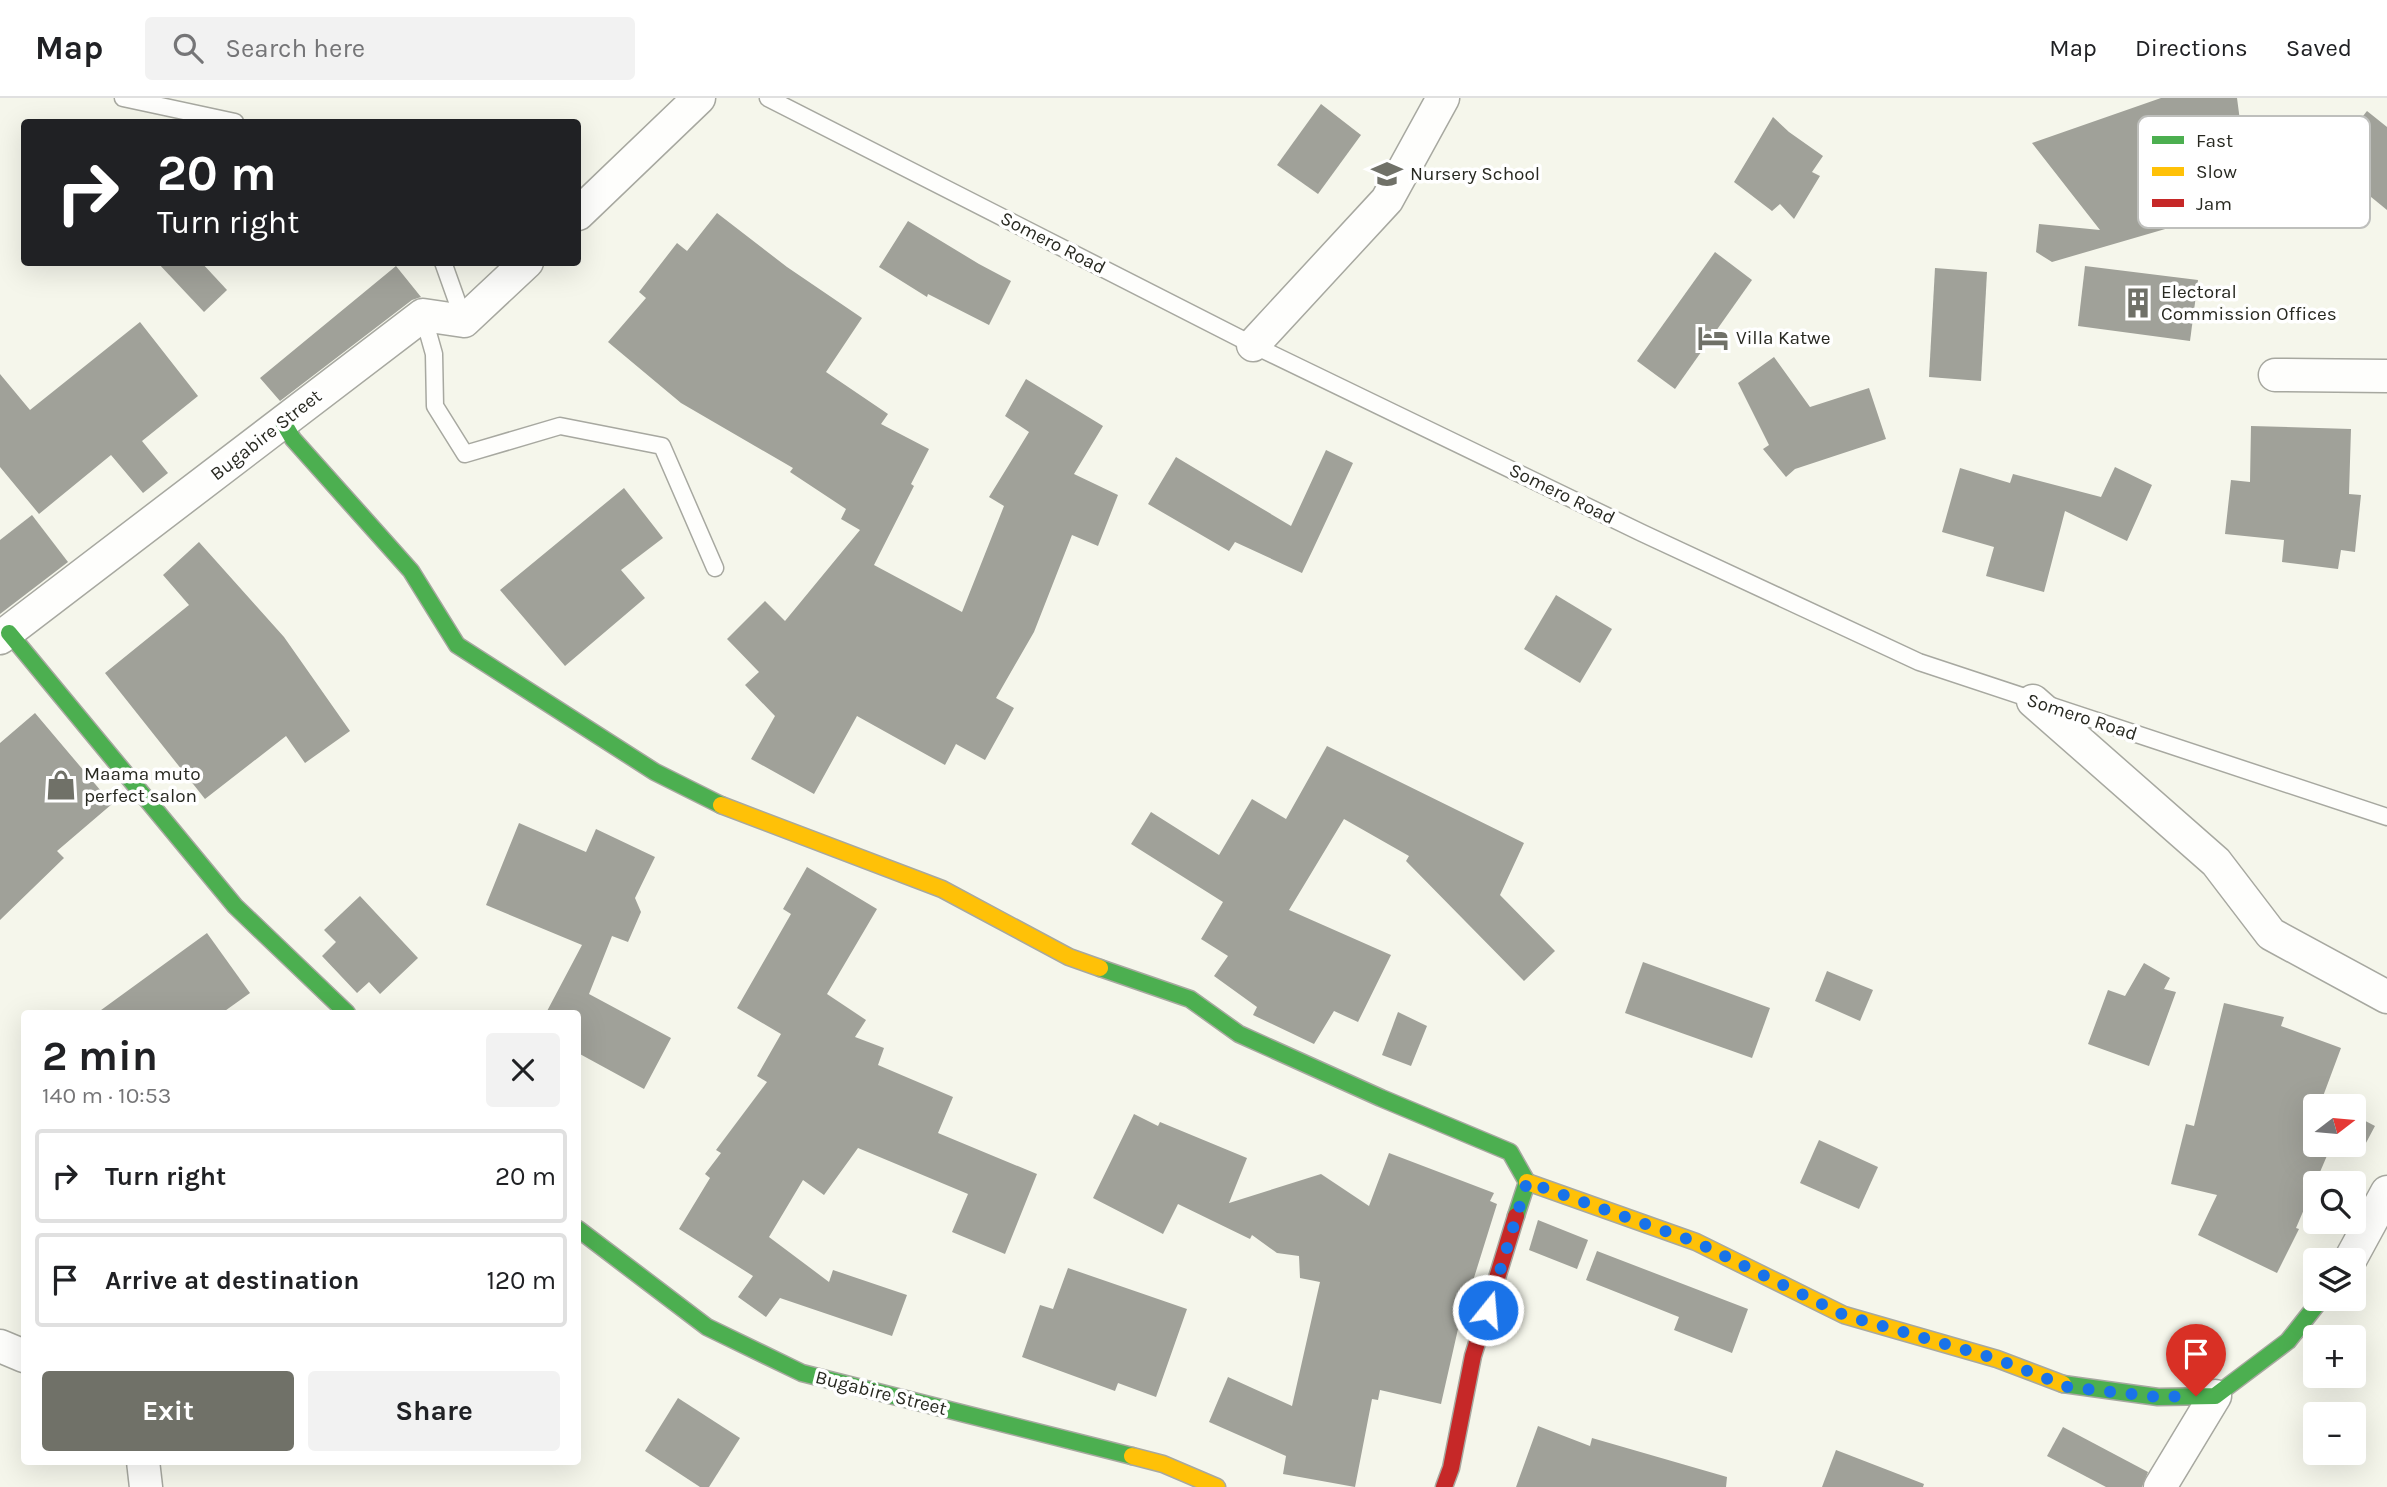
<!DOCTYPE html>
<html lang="en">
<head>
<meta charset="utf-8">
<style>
  body { margin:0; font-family:Karla,sans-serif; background:#f2f2f2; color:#202124; height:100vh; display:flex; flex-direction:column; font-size:26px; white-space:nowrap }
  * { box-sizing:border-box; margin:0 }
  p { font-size:23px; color:#757577 }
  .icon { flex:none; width:38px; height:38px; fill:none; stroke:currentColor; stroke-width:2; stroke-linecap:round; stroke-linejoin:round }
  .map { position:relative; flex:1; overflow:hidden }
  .drawer { position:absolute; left:21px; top:912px; width:560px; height:455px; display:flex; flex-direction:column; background:#fff; border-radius:7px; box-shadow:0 7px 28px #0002 }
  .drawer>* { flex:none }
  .hud { position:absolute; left:21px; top:21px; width:560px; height:147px; border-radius:7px; box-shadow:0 7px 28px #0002; background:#202124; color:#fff; overflow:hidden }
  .needle { width:46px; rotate:74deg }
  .fabs { position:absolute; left:2303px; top:996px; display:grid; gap:14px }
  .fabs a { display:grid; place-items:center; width:63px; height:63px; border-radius:7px; background:#fff; box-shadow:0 7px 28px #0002; font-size:35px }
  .pin { position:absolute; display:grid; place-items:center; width:60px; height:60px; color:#fff; margin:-72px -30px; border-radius:50% 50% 50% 0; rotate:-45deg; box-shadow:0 0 7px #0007 }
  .pin .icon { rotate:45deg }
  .me { position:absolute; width:77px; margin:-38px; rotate:17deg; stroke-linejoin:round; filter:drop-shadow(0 0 5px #0008) }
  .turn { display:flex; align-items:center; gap:24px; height:147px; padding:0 21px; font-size:32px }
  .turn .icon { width:91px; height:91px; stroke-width:2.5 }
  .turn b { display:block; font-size:49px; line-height:60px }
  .round { display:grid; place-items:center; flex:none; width:74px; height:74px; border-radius:7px; background:#f2f2f2 }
  .headline { display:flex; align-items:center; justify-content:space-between; height:119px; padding:0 21px }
  h1 { font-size:42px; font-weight:700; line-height:52px }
  .primary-button { display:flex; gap:14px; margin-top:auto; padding:14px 21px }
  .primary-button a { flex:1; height:80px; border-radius:7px; background:#707168; color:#fff; font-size:28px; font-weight:700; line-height:80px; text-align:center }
  .primary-button a+a { background:#f2f2f2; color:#202124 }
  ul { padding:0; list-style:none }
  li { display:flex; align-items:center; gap:21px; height:94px; margin:0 14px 10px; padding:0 7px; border:4px solid #e0e0e0; border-radius:7px }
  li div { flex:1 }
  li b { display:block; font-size:26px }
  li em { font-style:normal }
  header { display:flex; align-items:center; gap:42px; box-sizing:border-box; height:98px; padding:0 35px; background:#fff; border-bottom:2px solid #e0e0e0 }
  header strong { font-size:33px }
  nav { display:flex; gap:38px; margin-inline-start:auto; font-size:24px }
  .search { width:490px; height:63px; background:#f2f2f2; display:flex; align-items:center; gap:18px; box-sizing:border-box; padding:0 24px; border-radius:7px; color:#757577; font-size:26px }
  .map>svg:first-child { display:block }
  .building { fill:#a0a199 }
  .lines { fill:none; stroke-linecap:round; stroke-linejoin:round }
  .lane-casing { stroke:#a7a8a0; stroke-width:19 }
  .street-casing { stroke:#a7a8a0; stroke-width:35 }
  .fast-casing { stroke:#a7a8a0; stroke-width:19 }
  .slow-casing { stroke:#a7a8a0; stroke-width:19 }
  .jam-casing { stroke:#a7a8a0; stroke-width:19 }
  .lane { stroke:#fefefc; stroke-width:16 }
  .street { stroke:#fefefc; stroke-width:32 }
  .fast { stroke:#4caf50; stroke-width:16 }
  .slow { stroke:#ffc107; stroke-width:16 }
  .jam { stroke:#c62828; stroke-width:16 }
  .route { stroke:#1a73e8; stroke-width:12; stroke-dasharray:0 21.6 }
  .labels { text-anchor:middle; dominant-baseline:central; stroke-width:7; stroke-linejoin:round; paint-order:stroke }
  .poi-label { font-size:19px; fill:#282921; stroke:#fff; text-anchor:start }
  .street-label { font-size:19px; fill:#282921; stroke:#fff }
  .key { fill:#fff; stroke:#bebfbc; stroke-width:2 }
  .key-label { font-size:19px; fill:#282921 }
</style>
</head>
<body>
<header>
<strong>Map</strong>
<div class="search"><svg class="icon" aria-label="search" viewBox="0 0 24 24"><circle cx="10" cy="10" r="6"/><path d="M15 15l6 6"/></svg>Search here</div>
<nav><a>Map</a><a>Directions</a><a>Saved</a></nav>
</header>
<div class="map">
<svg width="2387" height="1389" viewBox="0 0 2387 1389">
  <rect width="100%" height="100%" fill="#f5f6eb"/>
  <g class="building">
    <polygon points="2161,0 2237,0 2251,106 2052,164 2036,154 2039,126 2100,132 2032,45"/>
    <polygon points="1321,6 1361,37 1318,96 1277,67"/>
    <polygon points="2367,13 2387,29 2387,112 2327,63"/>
    <polygon points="1773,19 1789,34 1823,58 1812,74 1820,78 1794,121 1780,106 1772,113 1734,84"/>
    <polygon points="717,115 787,169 862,220 826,274 888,316 881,326 929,351 911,386 914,388 874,467 962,514 1004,408 989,399 1029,334 1005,318 1026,281 1103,328 1074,376 1118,397 1098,448 1072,437 1034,534 996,600 1014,610 985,662 956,646 945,667 857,618 814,696 751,661 775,618 745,587 759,574 727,541 765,503 785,523 860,432 841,421 846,411 790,374 793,370 681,305 608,244 646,200 639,194 677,145 687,153"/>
    <polygon points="908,123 979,166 1011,183 989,227 928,196 927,199 879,169"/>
    <polygon points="1715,154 1752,182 1675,291 1637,263"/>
    <polygon points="157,164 201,164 227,192 204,214"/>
    <polygon points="396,168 421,199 412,202 280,303 260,280"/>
    <polygon points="2085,168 2198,182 2190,243 2078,228"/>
    <polygon points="1935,170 1987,174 1981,283 1929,279"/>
    <polygon points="140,224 198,298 142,343 168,375 143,395 111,357 39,416 0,369 0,276 30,312"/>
    <polygon points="1774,259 1810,309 1869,290 1886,341 1795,371 1786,379 1763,351 1769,347 1738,285"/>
    <polygon points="2251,328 2351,331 2349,396 2361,397 2355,454 2341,452 2338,471 2282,464 2284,442 2225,436 2231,382 2250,384"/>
    <polygon points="1326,352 1353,365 1302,475 1235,444 1229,453 1148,406 1176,359 1291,428"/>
    <polygon points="2115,369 2152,387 2127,443 2065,413 2044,494 1986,478 1994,449 1942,434 1960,370 2010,385 2013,376 2101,399"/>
    <polygon points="624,390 663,440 621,472 645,500 565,568 500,492"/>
    <polygon points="32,417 68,464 0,516 0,442"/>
    <polygon points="199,444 284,539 350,633 305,665 286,638 205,701 105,575 189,507 163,477"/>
    <polygon points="1556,497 1612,531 1580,585 1524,551"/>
    <polygon points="35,615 112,706 57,753 64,760 0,822 0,645"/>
    <polygon points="1327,648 1524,745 1500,797 1555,853 1524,883 1406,763 1409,758 1344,721 1289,812 1391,857 1358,924 1334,913 1314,946 1253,917 1257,909 1214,878 1228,858 1201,841 1223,804 1131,746 1151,714 1219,757 1252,701 1286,721"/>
    <polygon points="519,725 586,754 596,731 655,759 635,800 641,814 628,844 612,838 589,896 671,940 644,991 578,955 578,915 546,915 582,847 486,807"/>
    <polygon points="807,769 877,811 827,896 866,922 855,939 884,950 878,967 953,999 938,1035 1037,1076 1005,1156 952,1134 968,1096 858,1050 824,1097 803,1082 769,1139 829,1184 833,1172 907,1197 892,1238 780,1200 766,1219 738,1199 753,1178 679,1131 710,1080 705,1076 721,1055 716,1052 767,984 757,978 781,936 737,910 791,816 783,811"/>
    <polygon points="360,798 418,860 380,896 369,884 357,895 322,858 336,844 324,832"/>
    <polygon points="207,835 250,895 222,915 97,915"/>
    <polygon points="1643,864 1770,910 1752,960 1625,915"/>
    <polygon points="2144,865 2170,880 2164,891 2176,894 2149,968 2088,946 2108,892 2125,898"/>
    <polygon points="1827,873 1873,892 1860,923 1815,903"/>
    <polygon points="2224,905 2284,919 2281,928 2341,950 2322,1001 2336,1008 2315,1008 2315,1046 2332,1046 2296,1130 2299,1131 2277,1175 2198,1137 2217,1097 2171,1086 2186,1026 2194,1028"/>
    <polygon points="1398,914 1427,928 1411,968 1382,957"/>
    <polygon points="1134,1016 1158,1028 1160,1024 1247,1060 1229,1105 1321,1076 1369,1108 1389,1055 1494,1095 1490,1103 1497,1106 1458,1231 1441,1306 1380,1292 1378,1302 1372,1301 1355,1389 1283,1376 1286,1358 1209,1324 1228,1279 1292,1308 1320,1184 1300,1180 1299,1158 1277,1155 1252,1137 1250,1141 1178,1106 1163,1136 1093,1100"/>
    <polygon points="2354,1017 2375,1028 2359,1058 2337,1046 2354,1046"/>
    <polygon points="1819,1042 1878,1069 1859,1111 1800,1085"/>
    <polygon points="1538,1122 1588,1142 1577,1171 1529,1152"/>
    <polygon points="1597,1153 1748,1211 1732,1255 1674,1232 1679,1219 1586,1182"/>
    <polygon points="1068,1170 1187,1211 1156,1299 1118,1285 1115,1293 1022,1259 1040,1207 1053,1211"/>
    <polygon points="678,1300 740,1340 709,1389 700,1389 645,1353"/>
    <polygon points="1538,1328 1590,1348 1592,1340 1727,1379 1726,1389 1516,1389"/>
    <polygon points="2063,1329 2148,1374 2142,1389 2106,1389 2047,1358"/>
    <polygon points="1836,1352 1924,1386 1923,1389 1822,1389"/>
  </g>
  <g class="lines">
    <g class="lane-casing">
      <g id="lane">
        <polyline points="123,0 235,24"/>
        <polyline points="768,0 1253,247 1642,435 1919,564 2387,719"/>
        <polyline points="443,164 464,223"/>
        <polyline points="423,217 434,256 435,308 465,356 560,328 662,348 715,470"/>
      </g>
    </g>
    <g class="street-casing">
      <g id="street">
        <polyline points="578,116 699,0"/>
        <polyline points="1253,247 1387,102 1443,0"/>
        <polyline points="2275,277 2387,278"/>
        <polyline points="0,540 423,217 464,223 527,164"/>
        <polyline points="2033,603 2216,764 2271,836 2387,899"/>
        <polyline points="2350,1162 2387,1094"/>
        <polyline points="0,1248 24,1258"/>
        <polyline points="143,1363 146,1389"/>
        <polyline points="2160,1389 2215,1298"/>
      </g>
    </g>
    <g class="fast-casing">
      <g id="fast">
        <polyline points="283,324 293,341 411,473 457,547 655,674 721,707"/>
        <polyline points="9,535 235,808 347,915"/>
        <polyline points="1100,870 1190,901 1239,936 1381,1000 1510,1054 1527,1084 1516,1118"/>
        <polyline points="578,1131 707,1229 802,1275 1132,1358"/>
        <polyline points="2063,1286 2158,1299 2215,1298 2288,1243 2322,1200"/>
      </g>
    </g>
    <g class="slow-casing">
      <g id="slow">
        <polyline points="721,707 942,791 1069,859 1100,870"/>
        <polyline points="1527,1084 1696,1144 1844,1217 1997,1261 2063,1286"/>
        <polyline points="1132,1358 1163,1366 1217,1389"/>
      </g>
    </g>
    <g class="jam-casing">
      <polyline id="jam" points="1444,1389 1451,1370 1473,1258 1516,1118"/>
    </g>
    <use href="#lane" class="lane"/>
    <use href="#street" class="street"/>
    <use href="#fast" class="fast"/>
    <use href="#slow" class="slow"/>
    <use href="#jam" class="jam"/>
  </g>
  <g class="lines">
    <polyline class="route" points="1488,1212 1527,1084 1696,1144 1844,1217 1997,1261 2068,1289 2158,1299 2196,1298"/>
  </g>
  <defs>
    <g id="school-bare" transform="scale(2.415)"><path d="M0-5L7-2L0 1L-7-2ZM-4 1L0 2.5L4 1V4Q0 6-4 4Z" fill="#707168" stroke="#fff" stroke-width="2.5" paint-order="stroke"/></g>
    <g id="building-bare" transform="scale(2.415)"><path d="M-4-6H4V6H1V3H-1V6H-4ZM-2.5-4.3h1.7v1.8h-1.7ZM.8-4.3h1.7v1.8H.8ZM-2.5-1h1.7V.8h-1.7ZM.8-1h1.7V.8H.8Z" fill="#707168" stroke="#fff" stroke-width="2.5" paint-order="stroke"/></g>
    <g id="hotel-bare" transform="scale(2.415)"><path d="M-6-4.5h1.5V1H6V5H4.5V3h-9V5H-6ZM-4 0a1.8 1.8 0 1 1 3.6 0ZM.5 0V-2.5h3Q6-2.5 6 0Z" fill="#707168" stroke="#fff" stroke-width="2.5" paint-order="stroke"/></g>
    <g id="shop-bare" transform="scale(2.415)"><path d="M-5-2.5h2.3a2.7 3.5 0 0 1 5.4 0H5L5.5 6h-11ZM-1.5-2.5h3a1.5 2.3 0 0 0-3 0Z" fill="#707168" stroke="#fff" stroke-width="2.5" paint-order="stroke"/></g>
  </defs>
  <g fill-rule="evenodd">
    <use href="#school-bare" x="1387" y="76"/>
    <use href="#building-bare" x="2138" y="205"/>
    <use href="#hotel-bare" x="1713" y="240"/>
    <use href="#shop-bare" x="61" y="687"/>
  </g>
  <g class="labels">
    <g class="poi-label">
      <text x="1410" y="76">Nursery School</text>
      <text x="2161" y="194">Electoral<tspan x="2161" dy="22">Commission Offices</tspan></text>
      <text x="1736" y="240">Villa Katwe</text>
      <text x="84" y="676">Maama muto<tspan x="84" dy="22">perfect salon</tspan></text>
    </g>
    <g class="street-label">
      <text transform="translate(1053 145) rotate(27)">Somero Road</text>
      <text transform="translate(266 337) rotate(-38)">Bugabire Street</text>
      <text transform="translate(1562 396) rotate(26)">Somero Road</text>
      <text transform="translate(2082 619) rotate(18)">Somero Road</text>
      <text transform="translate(881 1295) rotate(14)">Bugabire Street</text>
    </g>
  </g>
  <rect x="2138" y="18" width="232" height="112" rx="10" class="key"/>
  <rect x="2152" y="38" width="32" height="8" fill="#4caf50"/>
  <rect x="2152" y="69" width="32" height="9" fill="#ffc107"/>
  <rect x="2152" y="101" width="32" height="8" fill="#c62828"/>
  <g class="key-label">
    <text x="2196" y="49">Fast</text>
    <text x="2196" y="80">Slow</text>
    <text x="2196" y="112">Jam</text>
  </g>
</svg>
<div class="fabs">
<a><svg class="needle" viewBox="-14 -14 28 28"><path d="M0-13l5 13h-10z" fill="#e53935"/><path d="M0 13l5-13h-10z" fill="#757577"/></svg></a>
<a><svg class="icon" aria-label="search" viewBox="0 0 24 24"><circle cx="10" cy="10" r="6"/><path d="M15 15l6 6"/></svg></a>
<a><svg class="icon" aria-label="layers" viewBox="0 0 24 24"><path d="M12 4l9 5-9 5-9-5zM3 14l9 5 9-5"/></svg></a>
<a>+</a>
<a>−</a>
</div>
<div class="pin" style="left:2196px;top:1298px;background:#d93025"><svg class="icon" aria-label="arrive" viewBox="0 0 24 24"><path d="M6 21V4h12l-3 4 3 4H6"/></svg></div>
<svg class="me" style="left:1488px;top:1212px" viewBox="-20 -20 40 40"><circle r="17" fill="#1a73e8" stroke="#fff" stroke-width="3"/><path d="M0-11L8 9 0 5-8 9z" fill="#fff"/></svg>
<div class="hud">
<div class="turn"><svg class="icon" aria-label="right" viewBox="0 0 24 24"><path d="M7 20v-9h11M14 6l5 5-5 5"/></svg><div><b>20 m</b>Turn right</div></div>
</div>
<section class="drawer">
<div class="headline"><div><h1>2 min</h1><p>140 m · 10:53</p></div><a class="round"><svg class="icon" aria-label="close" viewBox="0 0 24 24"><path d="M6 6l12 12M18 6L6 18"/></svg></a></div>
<ul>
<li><svg class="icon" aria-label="right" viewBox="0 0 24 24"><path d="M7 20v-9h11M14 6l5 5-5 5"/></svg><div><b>Turn right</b></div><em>20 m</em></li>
<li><svg class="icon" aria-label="arrive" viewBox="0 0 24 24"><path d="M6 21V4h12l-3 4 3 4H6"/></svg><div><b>Arrive at destination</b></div><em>120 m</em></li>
</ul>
<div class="primary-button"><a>Exit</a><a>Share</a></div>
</section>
</div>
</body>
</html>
